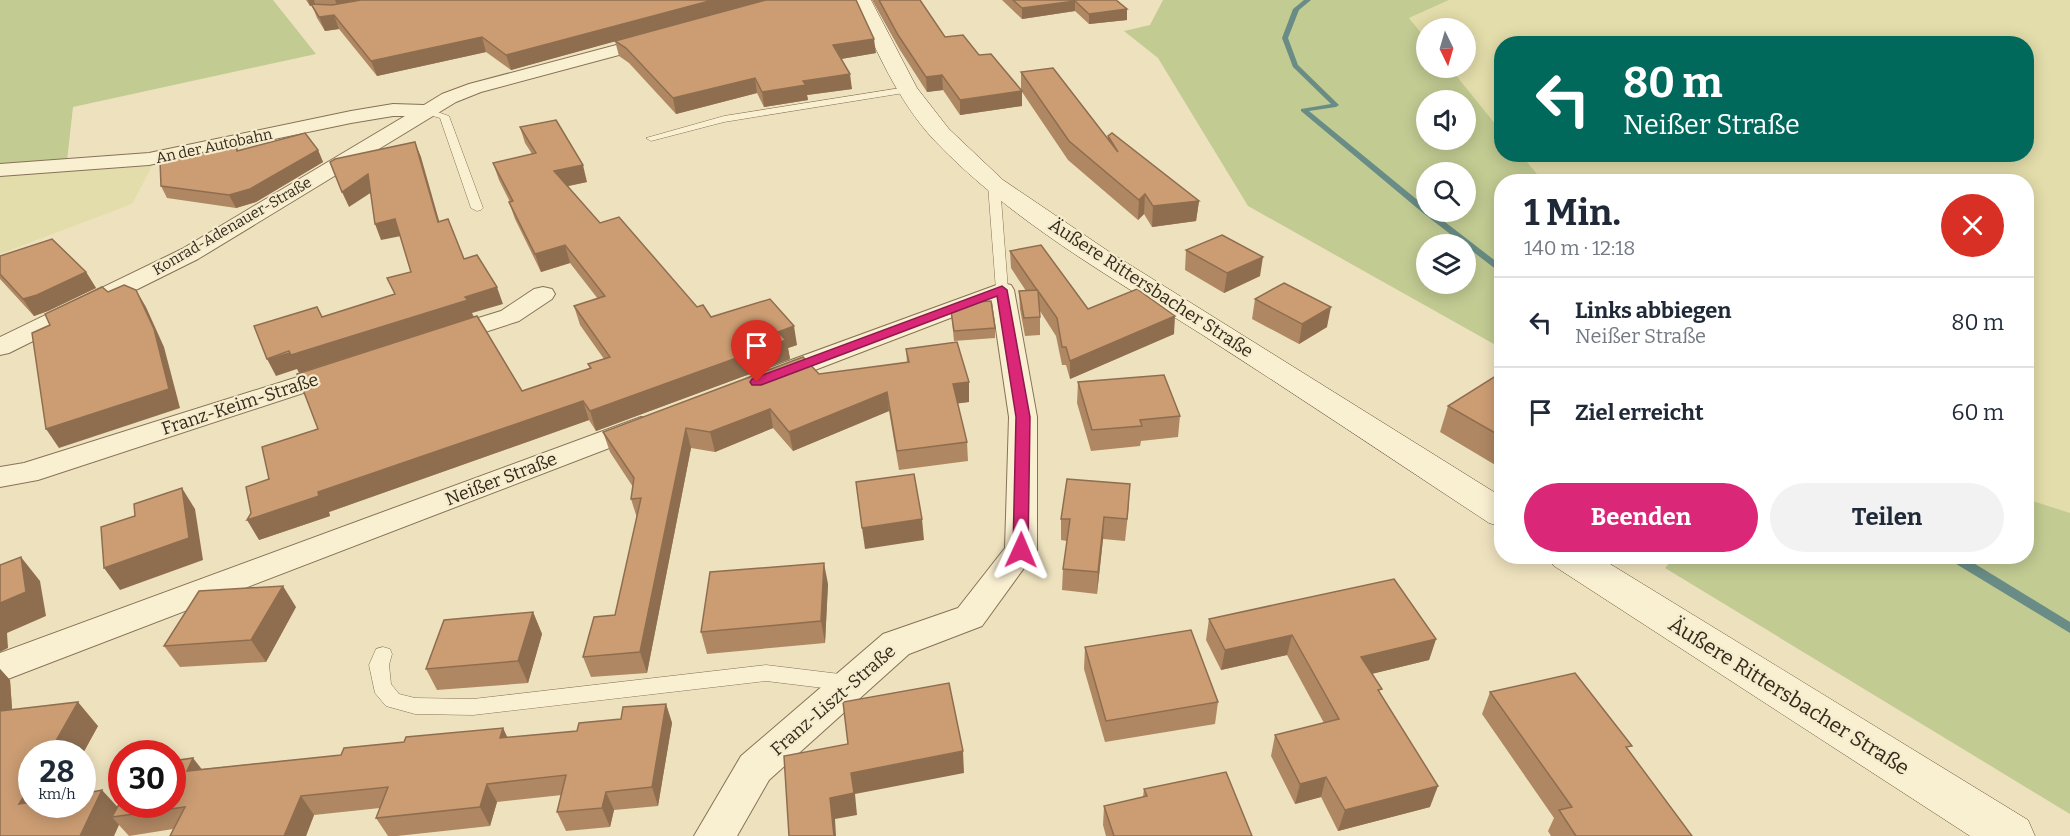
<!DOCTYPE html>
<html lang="de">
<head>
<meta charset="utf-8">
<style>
  body { margin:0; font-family:Bitter,serif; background:#f2f2f3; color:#1f2937; height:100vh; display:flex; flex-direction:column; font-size:22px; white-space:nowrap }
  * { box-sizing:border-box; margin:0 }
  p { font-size:20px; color:#747a83 }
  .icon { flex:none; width:33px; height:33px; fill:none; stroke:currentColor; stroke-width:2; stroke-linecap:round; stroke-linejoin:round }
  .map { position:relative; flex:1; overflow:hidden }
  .side { position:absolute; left:1494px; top:174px; width:540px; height:390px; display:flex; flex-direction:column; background:#fff; border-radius:24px; box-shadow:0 3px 15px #0003 }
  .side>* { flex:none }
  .hud { position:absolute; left:1494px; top:36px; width:540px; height:126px; border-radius:24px; box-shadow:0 3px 15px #0003; background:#00695c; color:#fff; overflow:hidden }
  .needle { width:39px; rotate:175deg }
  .controls { position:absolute; left:1416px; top:18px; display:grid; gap:12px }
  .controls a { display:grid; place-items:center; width:60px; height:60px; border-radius:50%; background:#fff; box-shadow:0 3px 15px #0003; font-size:30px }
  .speed { position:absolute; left:18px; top:740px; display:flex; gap:12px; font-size:30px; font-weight:700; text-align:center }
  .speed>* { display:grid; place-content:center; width:78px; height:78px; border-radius:50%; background:#fff; box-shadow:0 3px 15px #0003; line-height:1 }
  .speed small { font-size:15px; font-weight:400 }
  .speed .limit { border:9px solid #d22; background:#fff; color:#111 }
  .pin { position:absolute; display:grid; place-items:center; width:51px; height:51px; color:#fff; margin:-62px -26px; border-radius:50% 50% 50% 0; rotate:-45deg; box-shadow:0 0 6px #0007 }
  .pin .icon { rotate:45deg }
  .me { position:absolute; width:66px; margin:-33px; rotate:1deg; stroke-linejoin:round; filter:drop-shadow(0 0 4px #0008) }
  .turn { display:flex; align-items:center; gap:21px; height:126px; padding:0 30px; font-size:27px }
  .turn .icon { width:78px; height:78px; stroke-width:2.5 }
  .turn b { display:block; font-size:42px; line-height:51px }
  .round { display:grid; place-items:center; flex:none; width:63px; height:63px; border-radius:32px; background:#f2f2f3 }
  .summary { display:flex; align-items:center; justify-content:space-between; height:102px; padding:0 30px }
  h1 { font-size:36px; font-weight:700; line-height:45px }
  .primary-button { display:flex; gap:12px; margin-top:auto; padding:12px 30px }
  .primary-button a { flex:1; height:69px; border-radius:36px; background:#db2777; color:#fff; font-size:24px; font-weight:700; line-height:69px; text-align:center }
  .primary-button a+a { background:#f2f2f3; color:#1f2937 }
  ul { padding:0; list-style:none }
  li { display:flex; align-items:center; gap:18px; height:90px; padding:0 30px; border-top:2px solid #e0e1e3 }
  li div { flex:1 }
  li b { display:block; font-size:22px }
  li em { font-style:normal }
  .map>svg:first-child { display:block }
  .farmland { fill:#e3ddab }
  .green { fill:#c2cb92; fill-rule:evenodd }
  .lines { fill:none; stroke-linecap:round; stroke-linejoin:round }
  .stream { fill:#698d86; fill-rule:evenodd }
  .lane-casing { stroke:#867257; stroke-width:1 }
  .street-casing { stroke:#867257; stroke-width:2 }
  .secondary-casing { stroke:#68533a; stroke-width:1 }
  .lane { fill:#f9efd1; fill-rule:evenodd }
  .street { fill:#f9efd1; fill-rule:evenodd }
  .secondary { fill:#f9efd1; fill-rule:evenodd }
  .wall { fill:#af8763 }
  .shaded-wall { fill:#8f6e50 }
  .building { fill:#cc9d73; stroke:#8f6e50; stroke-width:1.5 }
  .route { fill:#db2777; stroke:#8e194d; stroke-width:1.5 }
  .labels { text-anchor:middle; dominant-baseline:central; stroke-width:4.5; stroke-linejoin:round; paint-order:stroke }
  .far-street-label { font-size:15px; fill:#35291c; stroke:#f5eccd }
  .street-label { font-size:18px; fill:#35291c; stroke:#f5eccd }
  .near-street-label { font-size:21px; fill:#35291c; stroke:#f5eccd }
</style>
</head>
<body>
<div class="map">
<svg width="2070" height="836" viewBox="0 0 2070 836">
  <rect width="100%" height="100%" fill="#eee2be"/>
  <g class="farmland">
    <polygon points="1449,0 2070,0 2070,513 2027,499 2026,182 1543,181 1521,155 2026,154 2026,44 1502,44 1501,131 1450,68 1466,68 1466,28 1426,28 1426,39 1409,18"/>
    <polygon points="152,166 132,204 0,254 0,176"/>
  </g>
  <g class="green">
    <polygon points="0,0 273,0 316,54 73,107 67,161 0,164"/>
    <path d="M1163,0H1449L1409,18L1426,39V68H1450L1501,131L1502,154L1521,155L1543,181L1502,182L1501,348L1248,206L1158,58L1124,31L1150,25ZM1426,100H1466V140H1426ZM1426,172H1466V212H1426ZM1426,244H1466V284H1426Z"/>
    <polygon points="2027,499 2070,513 2070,814 1665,568 1676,556 2026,556"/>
  </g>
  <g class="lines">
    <g class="stream">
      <polygon points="1304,0 1311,0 1299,10 1288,38 1298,65 1339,105 1336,107 1309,111 1426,207 1426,212 1432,212 1502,266 1502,274 1423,213 1301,111 1301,109 1331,104 1293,67 1282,38 1293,9"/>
      <polygon points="1946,556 1962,556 2070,622 2070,633 1948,559"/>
    </g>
    <g class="lane-casing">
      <g id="lane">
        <polygon points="907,87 910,88 910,92 724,122 651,141 646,138 724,116"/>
        <polygon points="426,108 449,116 483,208 481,210 477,211 471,208 440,118 422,113 422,109"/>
        <polygon points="994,182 1000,185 1008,290 1002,294 996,290 988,185"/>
        <polygon points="383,647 390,649 392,654 389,665 391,684 399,694 415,698 473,699 766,665 848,675 855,677 858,683 855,689 848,691 766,681 473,715 415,714 386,706 375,693 369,665 376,649"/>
      </g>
    </g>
    <g class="street-casing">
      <g id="street">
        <polygon points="654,35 660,36 662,40 660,44 481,92 456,102 198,259 9,353 0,355 0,337 182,249 405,116 393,116 351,123 149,165 0,176 0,164 149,153 351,111 393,104 424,105 442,94 469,84"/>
        <polygon points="1002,283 1011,285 1014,290 1037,417 1037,550 982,626 909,654 769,780 737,836 694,836 741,756 883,634 958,608 1005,548 1009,417 992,302 781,383 771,385 761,383 757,377 761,371"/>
        <polygon points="543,287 552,289 555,294 552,299 519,321 445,345 436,343 432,337 436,331 501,311 534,289"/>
        <polygon points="339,364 349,366 353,372 349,378 38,480 0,487 0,467 24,463"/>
        <polygon points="641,417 651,420 655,426 651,432 0,682 0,653"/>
      </g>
    </g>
    <g class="secondary-casing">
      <g id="secondary">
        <path d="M853,0H871L917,88L949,129L1003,180L1111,253L1502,497V527L1489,523C1393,460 1298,396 1201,334C1109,276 1010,220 934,140C897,100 876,49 853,0Z"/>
        <polygon points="1548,556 1597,556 2028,820 2035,836 1970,836 1554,566"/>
      </g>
    </g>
    <use href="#lane" class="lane"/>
    <use href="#street" class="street"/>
    <use href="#secondary" class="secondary"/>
  </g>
  <g class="wall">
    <polygon points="306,0 766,0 876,53 841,59 852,89 807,95 808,100 764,107 757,93 676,114 629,63 619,56 615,41 511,70 486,52 377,76 339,29 325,31 317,18 312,5 310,6"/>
    <polygon points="872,0 920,0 945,37 979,55 1021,90 1021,72 1108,139 1108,136 1199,201 1196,221 1152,227 1144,214 1138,220 1068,160 1022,92 1022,106 960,115 943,90 927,92 900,50"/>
    <polygon points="1002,0 1116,0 1127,9 1127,20 1089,24 1075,11 1022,19"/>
    <polygon points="520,127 587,182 568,186 600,223 697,307 711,317 797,345 788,348 790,359 596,431 589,420 329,512 330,516 259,540 522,391 590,369 588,364 604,359 580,325 574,306 598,299 570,263 541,272 515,219 509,202 510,202 499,180 493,163 532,154 525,143"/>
    <polygon points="236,146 238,150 318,150 323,162 256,202 236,208 167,198 161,186"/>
    <polygon points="1186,250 1260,276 1224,293 1185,270"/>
    <polygon points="1010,251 1088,309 1174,334 1070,379 1066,365 1062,365 1056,336 1040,311 1040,335 1025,336 1020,309 1019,291 1026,291 1011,268"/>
    <polygon points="0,256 86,272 96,288 48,311 34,316 0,279"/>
    <polygon points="1255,299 1327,327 1299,344 1252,319"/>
    <polygon points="951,311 995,328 995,338 954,341"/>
    <polygon points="906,349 969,402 957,403 967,442 968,461 899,470 889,411 793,451 773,428 715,452 691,448 647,673 591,677 583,657 615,615 637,518 631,499 633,487 610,452 603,432 819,374 907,363"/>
    <polygon points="1502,372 1502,469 1440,432 1448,406"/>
    <polygon points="1078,382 1180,416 1178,437 1141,441 1140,446 1091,451 1077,403"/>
    <polygon points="1129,505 1125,541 1103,539 1097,594 1062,590 1063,569 1067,541 1061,540 1061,519"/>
    <polygon points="828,584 825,643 707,654 701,632"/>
    <polygon points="296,607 266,662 180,667 164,646"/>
    <polygon points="533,612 542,634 528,683 437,690 426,669"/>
    <polygon points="1209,619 1436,639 1429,660 1371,674 1430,807 1338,831 1321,797 1295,804 1271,756 1275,735 1324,723 1287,655 1221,670 1206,640"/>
    <polygon points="1085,647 1218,702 1215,724 1105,742 1084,669"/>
    <polygon points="0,669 10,680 12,709 98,726 82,755 82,753 32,804 117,807 202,769 341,755 404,742 503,728 507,738 577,731 621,719 666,704 672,723 658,806 614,810 610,827 566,831 557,812 562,795 497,802 490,826 397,836 388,836 376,818 380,808 314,815 306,836 170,836 173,829 129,836 119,825 0,836"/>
    <polygon points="1490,692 1629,751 1692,836 1551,836 1548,831 1554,818 1482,714"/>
    <polygon points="1144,789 1252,836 1106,836 1103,825 1104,806 1143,797"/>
  </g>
  <g class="shaded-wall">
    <polygon points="308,0 314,0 315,4 310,6"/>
    <polygon points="335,0 363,0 337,5"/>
    <polygon points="713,0 766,0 511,70 506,55"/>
    <polygon points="1075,1 1075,11 1022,19 1022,8"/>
    <polygon points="1127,9 1127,20 1089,24 1089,14"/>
    <polygon points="334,15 339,29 325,31 319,17"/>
    <polygon points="482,37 486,52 377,76 371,61"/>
    <polygon points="874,39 876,53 835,60 833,45"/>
    <polygon points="850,74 852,89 807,95 808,100 764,107 762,92 803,81"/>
    <polygon points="942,75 943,90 927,92 926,77"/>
    <polygon points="755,78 757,93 676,114 673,98"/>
    <polygon points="1022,91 1022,106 960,115 960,100"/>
    <polygon points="415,142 421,157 444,238 438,222"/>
    <polygon points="318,150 323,162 256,202 236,208 229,195"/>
    <polygon points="583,165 587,182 559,188 554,171"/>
    <polygon points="368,174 375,190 349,207 342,192"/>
    <polygon points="1145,194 1144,214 1138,220 1139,200"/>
    <polygon points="1199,201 1196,221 1152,227 1153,206"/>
    <polygon points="395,219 401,236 381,240 375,224"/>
    <polygon points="565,245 570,263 541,272 535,254"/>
    <polygon points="1263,257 1260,276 1224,293 1227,273"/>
    <polygon points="86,272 96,288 48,311 34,316 23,299"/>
    <polygon points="497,287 503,304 472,313 474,317 299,373 297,369 276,376 267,359"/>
    <polygon points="136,290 146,307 164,347 180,408 59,448 46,429"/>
    <polygon points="1331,307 1327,327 1299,344 1302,324"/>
    <polygon points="1175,316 1174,334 1070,379 1070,361"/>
    <polygon points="794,326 797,345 788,348 790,359 596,431 590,411 778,332"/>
    <polygon points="969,382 969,402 954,404 953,384"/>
    <polygon points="887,392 889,411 793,451 789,432"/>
    <polygon points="583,401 589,420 329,512 330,516 259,540 247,520 318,492"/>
    <polygon points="770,409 773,428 715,452 710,432"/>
    <polygon points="686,428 691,448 647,673 640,652"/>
    <polygon points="182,488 195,509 203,560 120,590 104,568"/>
    <polygon points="1104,517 1103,539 1097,594 1098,572"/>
    <polygon points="922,519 924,540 865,549 862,528"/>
    <polygon points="21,557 40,581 46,616 7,633 8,648 0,652 0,603"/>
    <polygon points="824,563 828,584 825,643 821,621"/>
    <polygon points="283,586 296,607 266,662 251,640"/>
    <polygon points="533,612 542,634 528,683 518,661"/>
    <polygon points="1292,635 1287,655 1221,670 1225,650"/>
    <polygon points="1436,639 1429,660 1355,678 1361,657"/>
    <polygon points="0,669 10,680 14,736 0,721"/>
    <polygon points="78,702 98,726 82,755 82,753 49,753"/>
    <polygon points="666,704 672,723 658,806 652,787"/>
    <polygon points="503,728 512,747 500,738"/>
    <polygon points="963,751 964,773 855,794 857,815 835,819 836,836 834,836 830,798 851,773"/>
    <polygon points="193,758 208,777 187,771"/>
    <polygon points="1326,777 1321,797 1295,804 1300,784"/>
    <polygon points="32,783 32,804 19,804"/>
    <polygon points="487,784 497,802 490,826 480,807"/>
    <polygon points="1438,786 1430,807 1338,831 1345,810"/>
    <polygon points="102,790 124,814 112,817 119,825 114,836 80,836"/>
    <polygon points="606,792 614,810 610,827 602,808"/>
    <polygon points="301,796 314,815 306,836 284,836"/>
  </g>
  <g class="building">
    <polygon points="361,0 713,0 506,55 482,37 371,61 334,15 319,17 311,4 332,5"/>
    <polygon points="766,0 856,0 874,39 833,45 850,74 803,81 806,85 762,92 755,78 673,98 626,48 615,41"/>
    <polygon points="879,0 920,0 945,37 963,35 979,55 991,54 1022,91 960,100 942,75 926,77 898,35"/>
    <polygon points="1013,0 1116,0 1127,9 1089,14 1075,1 1022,8"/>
    <polygon points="1053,68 1118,152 1108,136 1112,133 1199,201 1153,206 1145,194 1139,200 1069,141 1021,72"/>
    <polygon points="556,120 583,165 554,171 600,223 619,217 697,307 703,305 711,317 770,299 794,326 778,332 786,340 590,411 583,401 318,492 319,496 247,520 251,513 246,487 269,479 262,447 318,429 297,374 477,316 522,391 591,368 588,364 610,357 574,306 605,296 565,245 535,254 509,202 513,201 493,163 536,153 520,127"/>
    <polygon points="305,133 318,150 250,189 229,195 161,186 160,161 236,146 237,151"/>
    <polygon points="415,142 438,222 448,219 464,259 477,255 497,287 465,297 468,300 291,355 289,351 267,359 254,326 317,307 322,317 395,294 387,278 411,272 395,219 375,224 368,174 342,192 330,162 335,159"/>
    <polygon points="1222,235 1263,257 1227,273 1186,250"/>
    <polygon points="52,239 86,272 37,295 23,299 0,274 0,256"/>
    <polygon points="1041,245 1088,309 1137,289 1175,316 1070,361 1066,347 1062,347 1057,318 1038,291 1040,317 1024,318 1019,291 1037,290 1010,251"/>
    <polygon points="1284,283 1331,307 1302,324 1255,299"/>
    <polygon points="124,285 136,290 154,329 169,389 46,429 32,333 50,325 45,314 102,287 108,292"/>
    <polygon points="991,301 995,328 954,331 951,311 974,302"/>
    <polygon points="957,342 969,382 953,384 967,442 897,451 887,392 789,432 770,409 710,432 686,428 640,652 583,657 594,617 615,615 641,498 631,499 634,478 603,432 803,357 819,374 909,362 906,349"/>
    <polygon points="1502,372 1502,437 1448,406"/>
    <polygon points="1164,375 1180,416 1140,420 1142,426 1092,430 1078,382"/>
    <polygon points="914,474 922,519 862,528 856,482"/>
    <polygon points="1067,479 1130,484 1127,519 1104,517 1098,572 1063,569 1070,519 1061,519"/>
    <polygon points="182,488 189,538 104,568 101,527 135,516 134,504"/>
    <polygon points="21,557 26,592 0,603 0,565"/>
    <polygon points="824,563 821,621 701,632 710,572"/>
    <polygon points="1394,579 1436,639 1361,657 1382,689 1378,690 1438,786 1345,810 1326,777 1300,784 1275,735 1339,719 1292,635 1225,650 1209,619"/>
    <polygon points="283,586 251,640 164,646 199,591"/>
    <polygon points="533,612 518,661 426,669 444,620"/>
    <polygon points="1191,630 1218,702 1106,721 1085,647"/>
    <polygon points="1575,673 1632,746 1626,747 1692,836 1576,836 1559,810 1572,807 1490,692"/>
    <polygon points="949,683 963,751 851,773 854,793 830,798 834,836 789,836 784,756 848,744 843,702"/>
    <polygon points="78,702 49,753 32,753 32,783 19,804 32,802 32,804 82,804 82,794 102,790 80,836 0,836 0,711"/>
    <polygon points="666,704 652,787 606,792 602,808 557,812 566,775 487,784 480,807 376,818 388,787 301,796 284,836 170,836 185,807 112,817 122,799 122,804 172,804 172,761 193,758 187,771 341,755 344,748 404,742 406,737 503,728 500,738 577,731 579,723 621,719 623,707"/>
    <polygon points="1226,772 1252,836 1114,836 1104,806 1147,796 1144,789"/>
  </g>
  <polygon class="route" points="1002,286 1007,290 1030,417 1028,550 1026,554 1015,554 1013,550 1016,417 997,296 761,385 752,385 750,382 752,379"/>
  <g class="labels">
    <g class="far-street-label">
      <text transform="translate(214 146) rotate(-12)">An der Autobahn</text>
      <text transform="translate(232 226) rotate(-30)">Konrad-Adenauer-Straße</text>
    </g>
    <g class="street-label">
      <text transform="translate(1151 288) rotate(33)">Äußere Rittersbacher Straße</text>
      <text transform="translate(240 404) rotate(-18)">Franz-Keim-Straße</text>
      <text transform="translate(501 479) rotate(-21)">Neißer Straße</text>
      <text transform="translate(833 700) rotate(-41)">Franz-Liszt-Straße</text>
    </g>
    <g class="near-street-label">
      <text transform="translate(1789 696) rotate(32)">Äußere Rittersbacher Straße</text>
    </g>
  </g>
</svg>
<div class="controls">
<a><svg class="needle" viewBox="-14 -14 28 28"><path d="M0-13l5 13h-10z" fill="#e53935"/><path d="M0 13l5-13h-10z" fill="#747a83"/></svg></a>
<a><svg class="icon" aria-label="sound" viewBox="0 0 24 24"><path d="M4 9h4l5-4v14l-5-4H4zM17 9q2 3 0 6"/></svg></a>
<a><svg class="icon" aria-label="search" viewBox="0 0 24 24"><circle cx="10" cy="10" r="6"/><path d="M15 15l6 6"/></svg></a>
<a><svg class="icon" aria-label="layers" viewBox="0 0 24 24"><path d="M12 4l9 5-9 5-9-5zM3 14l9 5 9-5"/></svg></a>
</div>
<div class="speed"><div>28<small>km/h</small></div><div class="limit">30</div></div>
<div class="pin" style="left:757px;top:382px;background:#d93025"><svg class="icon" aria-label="arrive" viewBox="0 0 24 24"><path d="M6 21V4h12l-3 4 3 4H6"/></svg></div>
<svg class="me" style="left:1021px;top:550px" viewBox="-20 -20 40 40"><path d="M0-17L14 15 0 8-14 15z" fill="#db2777" stroke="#fff" stroke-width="4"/></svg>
<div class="hud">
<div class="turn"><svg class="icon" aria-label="left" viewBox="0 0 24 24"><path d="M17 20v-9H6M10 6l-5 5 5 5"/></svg><div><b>80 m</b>Neißer Straße</div></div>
</div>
<section class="side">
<div class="summary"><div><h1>1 Min.</h1><p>140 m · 12:18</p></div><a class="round" style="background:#d93025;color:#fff"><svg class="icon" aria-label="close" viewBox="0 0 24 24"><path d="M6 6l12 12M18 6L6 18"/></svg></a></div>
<ul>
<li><svg class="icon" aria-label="left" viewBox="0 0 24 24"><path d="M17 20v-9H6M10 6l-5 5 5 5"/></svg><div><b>Links abbiegen</b><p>Neißer Straße</p></div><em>80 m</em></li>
<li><svg class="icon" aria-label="arrive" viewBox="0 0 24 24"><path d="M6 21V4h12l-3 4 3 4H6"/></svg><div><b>Ziel erreicht</b></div><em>60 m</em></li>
</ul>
<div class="primary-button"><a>Beenden</a><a>Teilen</a></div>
</section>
</div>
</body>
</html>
